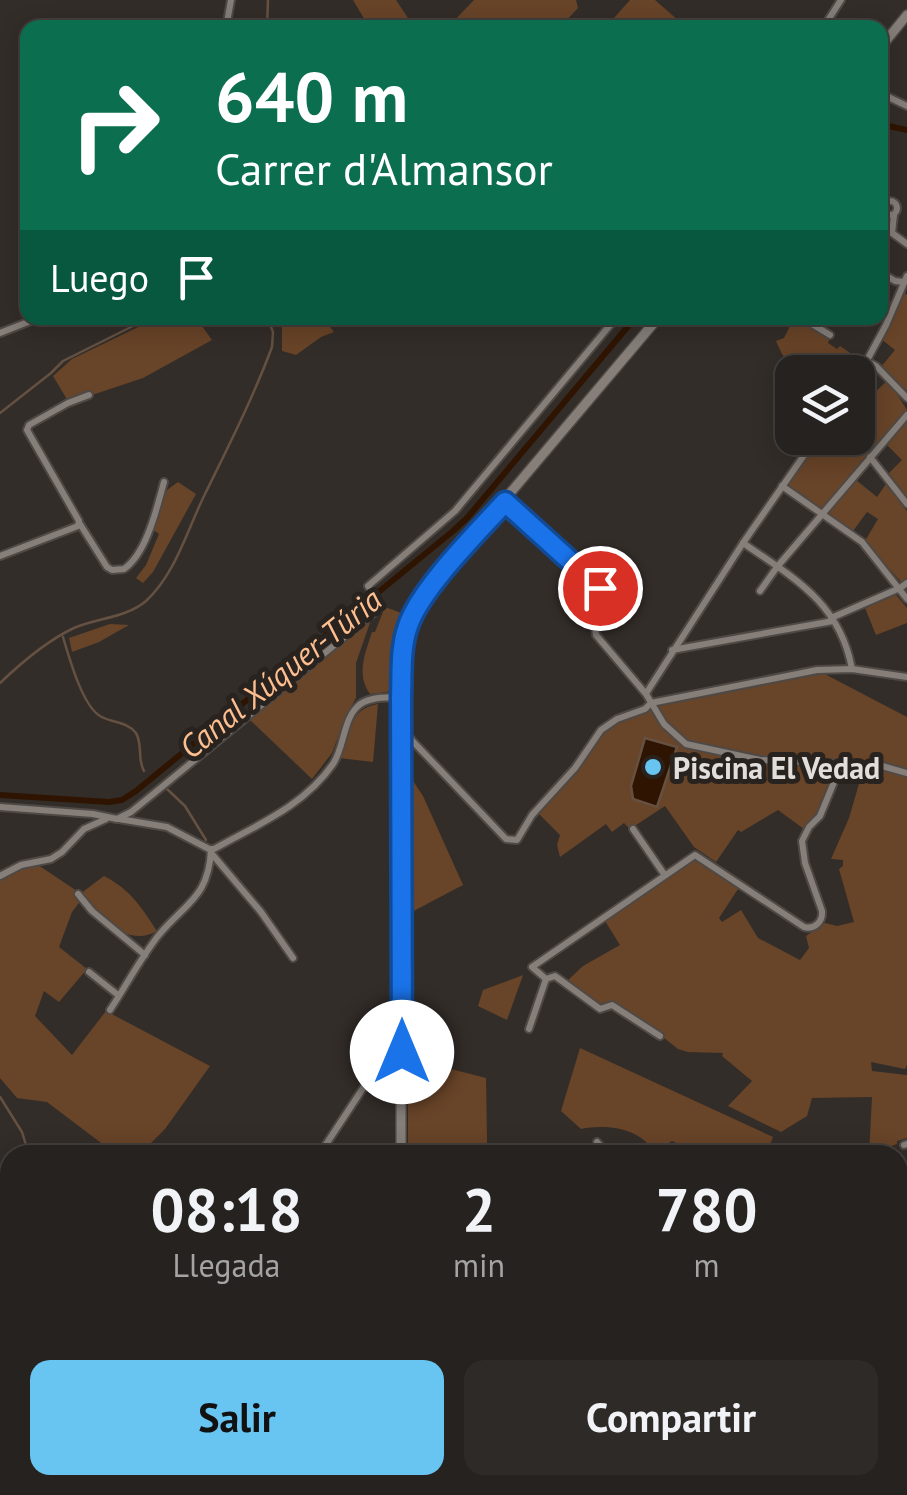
<!DOCTYPE html>
<html lang="es">
<head>
<meta charset="utf-8">
<style>
  body { margin:0; font-family:"PT Sans",sans-serif; background:#2e2a28; color:#f1f3f6; height:100vh; display:flex; flex-direction:column; font-size:38px; white-space:nowrap }
  * { box-sizing:border-box; margin:0 }
  p { font-size:32px; color:#a4a4a4 }
  .icon { flex:none; width:55px; height:55px; fill:none; stroke:currentColor; stroke-width:2; stroke-linecap:round; stroke-linejoin:round }
  .map { position:relative; flex:1; overflow:hidden }
  .panel { position:absolute; left:0px; top:1145px; width:908px; height:350px; display:flex; flex-direction:column; background:#26221f; border-radius:30px 30px 0 0; box-shadow:0 5px 25px #0003,0 0 0 2px #423f3d }
  .panel>* { flex:none }
  .banner { position:absolute; left:20px; top:20px; width:868px; height:305px; border-radius:20px; box-shadow:0 5px 25px #0003,0 0 0 2px #423f3d; background:#0b6e4f; color:#fff; overflow:hidden }
  .buttons { position:absolute; left:775px; top:355px; display:grid; gap:20px }
  .buttons a { display:grid; place-items:center; width:100px; height:100px; border-radius:20px; background:#26221f; box-shadow:0 5px 25px #0003,0 0 0 2px #423f3d; font-size:50px }
  .pin { position:absolute; display:grid; place-items:center; width:85px; height:85px; color:#fff; margin:-42px; border:5px solid #fff; border-radius:50%; box-shadow:0 2px 10px #0007 }
  .me { position:absolute; width:110px; margin:-55px; rotate:0deg; stroke-linejoin:round; filter:drop-shadow(0 0 8px #0008) }
  .turn { display:flex; align-items:center; gap:35px; height:210px; padding:0 30px; font-size:45px }
  .turn .icon { width:130px; height:130px; stroke-width:2.5 }
  .turn b { display:block; font-size:70px; line-height:85px }
  .then { display:flex; align-items:center; height:95px; padding:0 30px; background:#0003; gap:20px; font-size:38px }
  .eta { display:flex; justify-content:space-evenly; align-items:center; height:170px; text-align:center }
  .eta b { font-size:60px; font-weight:700; line-height:70px }
  .cta { display:flex; gap:20px; margin-top:auto; padding:20px 30px }
  .cta a { flex:1; height:115px; border-radius:20px; background:#68c4f0; color:#111; font-size:40px; font-weight:700; line-height:115px; text-align:center }
  .cta a+a { background:#2e2a28; color:#f1f3f6 }
  .map>svg:first-child { display:block }
  .green { fill:#684428 }
  .water { fill:#2f1501; stroke:#655142; stroke-width:2.5 }
  .lines { fill:none; stroke-linecap:round; stroke-linejoin:round }
  .stream { stroke:#655142; stroke-width:2.5 }
  .canal { stroke:#2f1501; stroke-width:6 }
  .minor-casing { stroke:#4f4946; stroke-width:10 }
  .secondary-casing { stroke:#4f4946; stroke-width:12 }
  .minor { stroke:#857e79; stroke-width:6 }
  .secondary { stroke:#857e79; stroke-width:9 }
  .route-casing { stroke:#114b97; stroke-width:25 }
  .route { stroke:#1a73e8; stroke-width:18 }
  .poi-dot { fill:#68c4f0; stroke:#29231f; stroke-width:4 }
  .labels { text-anchor:middle; dominant-baseline:central; stroke-width:10; stroke-linejoin:round; paint-order:stroke }
  .poi-label { font-size:30px; font-weight:bold; fill:#e2dedb; stroke:#29231f; text-anchor:start }
  .water-label { font-size:32px; font-style:italic; fill:#febf90; stroke:#29231f }
</style>
</head>
<body>
<div class="map">
<svg width="907" height="1495" viewBox="0 0 907 1495">
  <rect width="100%" height="100%" fill="#332d29"/>
  <g class="green">
    <polygon points="353,0 396,0 414,27 369,27"/>
    <polygon points="474,0 576,0 578,8 560,27 448,27"/>
    <polygon points="630,0 655,0 679,21 673,27 606,27"/>
    <polygon points="905,293 907,295 907,390 902,389 880,368 895,350 881,339"/>
    <polygon points="157,318 207,318 200,319 199,322 212,340 143,378 92,395 90,392 68,401 53,376 72,359"/>
    <polygon points="278,318 323,318 334,332 321,337 296,355 282,351 282,328"/>
    <polygon points="794,318 799,318 830,337 828,343 837,349 840,346 862,361 856,372 797,372 782,354 776,341 784,338"/>
    <polygon points="888,380 907,410 823,510 785,485 820,438 858,438 858,408"/>
    <polygon points="907,420 907,497 889,473 902,460 886,444"/>
    <polygon points="856,480 877,497 886,484 907,511 907,578 901,582 865,541 878,519 867,512 853,531 827,514"/>
    <path d="M178,482L196,494L153,572L143,583L136,578L146,565L159,534L152,529C141,550 141,574 112,572L111,566C142,572 152,511 165,492C169,488 174,485 178,482Z"/>
    <polygon points="896,595 907,608 907,623 876,635 865,608"/>
    <path d="M385,607L404,614L396,638L398,639L394,688L387,692L370,694C356,674 365,654 372,632H375Z"/>
    <polygon points="372,617 356,663 356,698 347,714 332,753 312,779 249,719"/>
    <polygon points="110,624 129,625 99,642 72,652 69,638"/>
    <polygon points="817,670 907,717 907,1065 905,1069 871,1062 872,1071 907,1075 907,1138 897,1141 897,1144 883,1149 878,1155 869,1155 872,1097 812,1098 807,1116 781,1132 728,1106 752,1081 722,1056 723,1053 688,1052 678,1049 640,1019 614,1003 598,1005 566,982 583,966 620,945 605,921 693,860 699,861 738,889 719,918 722,922 741,910 758,938 800,960 809,948 806,936 825,923 837,926 854,922 839,869 843,866 843,860 831,859 849,818 863,770 842,769 825,815 808,832 778,810 741,832 738,830 716,862 694,847 665,806 630,829 624,823 612,832 606,824 560,857 557,845 560,835 536,811 575,767 601,730 651,703"/>
    <path d="M378,704L373,762L339,758C350,735 348,709 378,704Z"/>
    <polygon points="405,769 423,796 463,885 406,915"/>
    <polygon points="38,865 77,891 81,900 72,912 59,947 87,969 59,1002 44,991 35,1016 72,1055 106,1011 210,1066 165,1129 139,1155 117,1155 47,1102 17,1098 0,1078 0,880 21,868"/>
    <path d="M104,876C130,889 142,908 157,931C127,949 98,915 80,894Z"/>
    <polygon points="523,975 507,1020 478,1006 483,990"/>
    <path d="M580,1048L773,1137L766,1155H703L672,1141L654,1152C640,1128 607,1124 581,1129L561,1111Z"/>
    <polygon points="408,1058 486,1078 487,1142 485,1155 408,1155"/>
    <polygon points="889,1152 900,1153 907,1177 907,1254 898,1251 898,1155 883,1155"/>
    <polygon points="898,1400 907,1407 907,1495 899,1495 880,1485 898,1485"/>
  </g>
  <polygon class="water" points="645,738 677,747 657,807 633,799 631,786"/>
  <g class="lines">
    <g class="stream">
      <polyline points="267,28 268,0"/>
      <polyline points="222,318 236,323 257,318"/>
      <polyline points="0,413 51,373 63,361 149,318"/>
      <path d="M63,637C69,657 82,705 100,716C111,723 127,721 136,733C143,745 137,759 144,771"/>
      <path d="M0,683C21,663 48,640 74,628C97,618 126,618 146,601C176,573 187,530 205,494C229,445 253,398 272,347L273,332L269,322L259,318"/>
      <polyline points="167,789 185,806 206,840"/>
      <polyline points="0,1097 22,1132 29,1155"/>
    </g>
    <g class="canal">
      <polyline points="880,124 907,130"/>
      <polyline points="0,795 109,802 122,800 136,791 453,531 467,518 635,318"/>
    </g>
    <g class="minor-casing">
      <g id="minor">
        <polyline points="226,28 231,0"/>
        <polyline points="823,28 841,0"/>
        <polyline points="880,93 907,106"/>
        <circle cx="890" cy="208" r="7"/>
        <polyline points="894,215 892,233 907,244"/>
        <polyline points="880,276 885,275 895,281 903,282"/>
        <polyline points="802,318 830,335"/>
        <polyline points="0,333 38,318"/>
        <polyline points="867,361 876,366 907,398"/>
        <polyline points="858,377 886,325 907,276"/>
        <polyline points="870,457 907,504"/>
        <polyline points="782,486 862,542 907,599"/>
        <path d="M505,501L600,587L606,596C603,610 593,621 596,635L646,694L664,724L686,744L760,760L882,766L907,773"/>
        <path d="M80,524L107,567L112,570L124,569C147,553 157,507 164,482"/>
        <path d="M743,543C794,578 840,603 852,669"/>
        <polyline points="0,556 78,526 79,521 27,430 29,425 68,403 89,395"/>
        <polyline points="760,591 777,567 907,415"/>
        <polyline points="831,618 900,588 907,583"/>
        <polyline points="672,650 833,621"/>
        <polyline points="647,692 743,543 816,438"/>
        <polyline points="402,730 506,839 517,840 532,815 575,768 601,730 617,719 645,709 651,703 817,670 852,669 907,677"/>
        <polyline points="0,807 93,814 117,819 131,812 152,795 382,606 368,586 455,511 616,318"/>
        <path d="M119,819L167,827L209,849H214C257,825 304,806 333,764C344,748 343,721 357,707C367,696 387,698 401,697"/>
        <polyline points="633,829 664,874"/>
        <polyline points="212,854 261,912 293,958"/>
        <polyline points="0,876 21,865 51,859 62,852 84,829 106,819"/>
        <polyline points="78,894 92,911 145,955"/>
        <polyline points="89,972 118,995"/>
        <polyline points="546,979 555,976 600,1009 612,1005 660,1036"/>
        <path d="M110,1010C126,986 140,959 158,936C185,903 209,898 211,849"/>
        <path d="M529,1029L546,979L532,967L695,855L804,927C815,930 823,921 822,911L805,863L802,841L809,827L820,816L841,765"/>
        <polyline points="597,1142 608,1155"/>
        <polyline points="904,1145 907,1144"/>
        <polyline points="319,1155 381,1061 394,1048 401,1047"/>
        <polyline points="898,1276 907,1273"/>
        <polyline points="898,1347 907,1343"/>
        <polyline points="231,1485 231,1495"/>
        <polyline points="361,1485 361,1495"/>
        <polyline points="437,1485 437,1495"/>
        <polyline points="709,1485 709,1495"/>
        <polyline points="718,1485 718,1495"/>
        <polyline points="845,1485 845,1495"/>
        <polyline points="871,1485 891,1495"/>
        <polyline points="115,1495 122,1485"/>
        <polyline points="132,1495 139,1485"/>
        <polyline points="567,1495 567,1485"/>
      </g>
    </g>
    <g class="secondary-casing">
      <g id="secondary">
        <polyline points="880,48 907,15"/>
        <path d="M401,1155V697C403,652 402,625 430,588L658,318"/>
        <polyline points="400,1485 401,1495"/>
      </g>
    </g>
    <use href="#minor" class="minor"/>
    <use href="#secondary" class="secondary"/>
  </g>
  <g class="lines">
    <g class="route-casing">
      <path id="route" d="M402,1052L401,697C402,673 400,648 408,626C420,589 478,532 505,502L600,588"/>
    </g>
    <use href="#route" class="route"/>
  </g>
  <circle class="poi-dot" cx="653" cy="767" r="10"/>
  <g class="labels">
    <g class="poi-label">
      <text x="673" y="767">Piscina El Vedad</text>
    </g>
    <g class="water-label">
      <text transform="translate(280 673) rotate(-39)">Canal Xúquer-Túria</text>
    </g>
  </g>
</svg>
<div class="buttons">
<a><svg class="icon" aria-label="layers" viewBox="0 0 24 24"><path d="M12 4l9 5-9 5-9-5zM3 14l9 5 9-5"/></svg></a>
</div>
<div class="pin" style="left:600px;top:588px;background:#d93025"><svg class="icon" aria-label="arrive" viewBox="0 0 24 24"><path d="M6 21V4h12l-3 4 3 4H6"/></svg></div>
<svg class="me" style="left:402px;top:1052px" viewBox="-20 -20 40 40"><circle r="19" fill="#fff"/><path d="M0-13L10 11 0 6-10 11z" fill="#1a73e8"/></svg>
<div class="banner">
<div class="turn"><svg class="icon" aria-label="right" viewBox="0 0 24 24"><path d="M7 20v-9h11M14 6l5 5-5 5"/></svg><div><b>640 m</b>Carrer d'Almansor</div></div>
<div class="then">Luego<svg class="icon" aria-label="arrive" viewBox="0 0 24 24"><path d="M6 21V4h12l-3 4 3 4H6"/></svg></div>
</div>
<section class="panel">
<div class="eta">
<div><b>08:18</b><p>Llegada</p></div>
<div><b>2</b><p>min</p></div>
<div><b>780</b><p>m</p></div>
</div>
<div class="cta"><a>Salir</a><a>Compartir</a></div>
</section>
</div>
</body>
</html>
